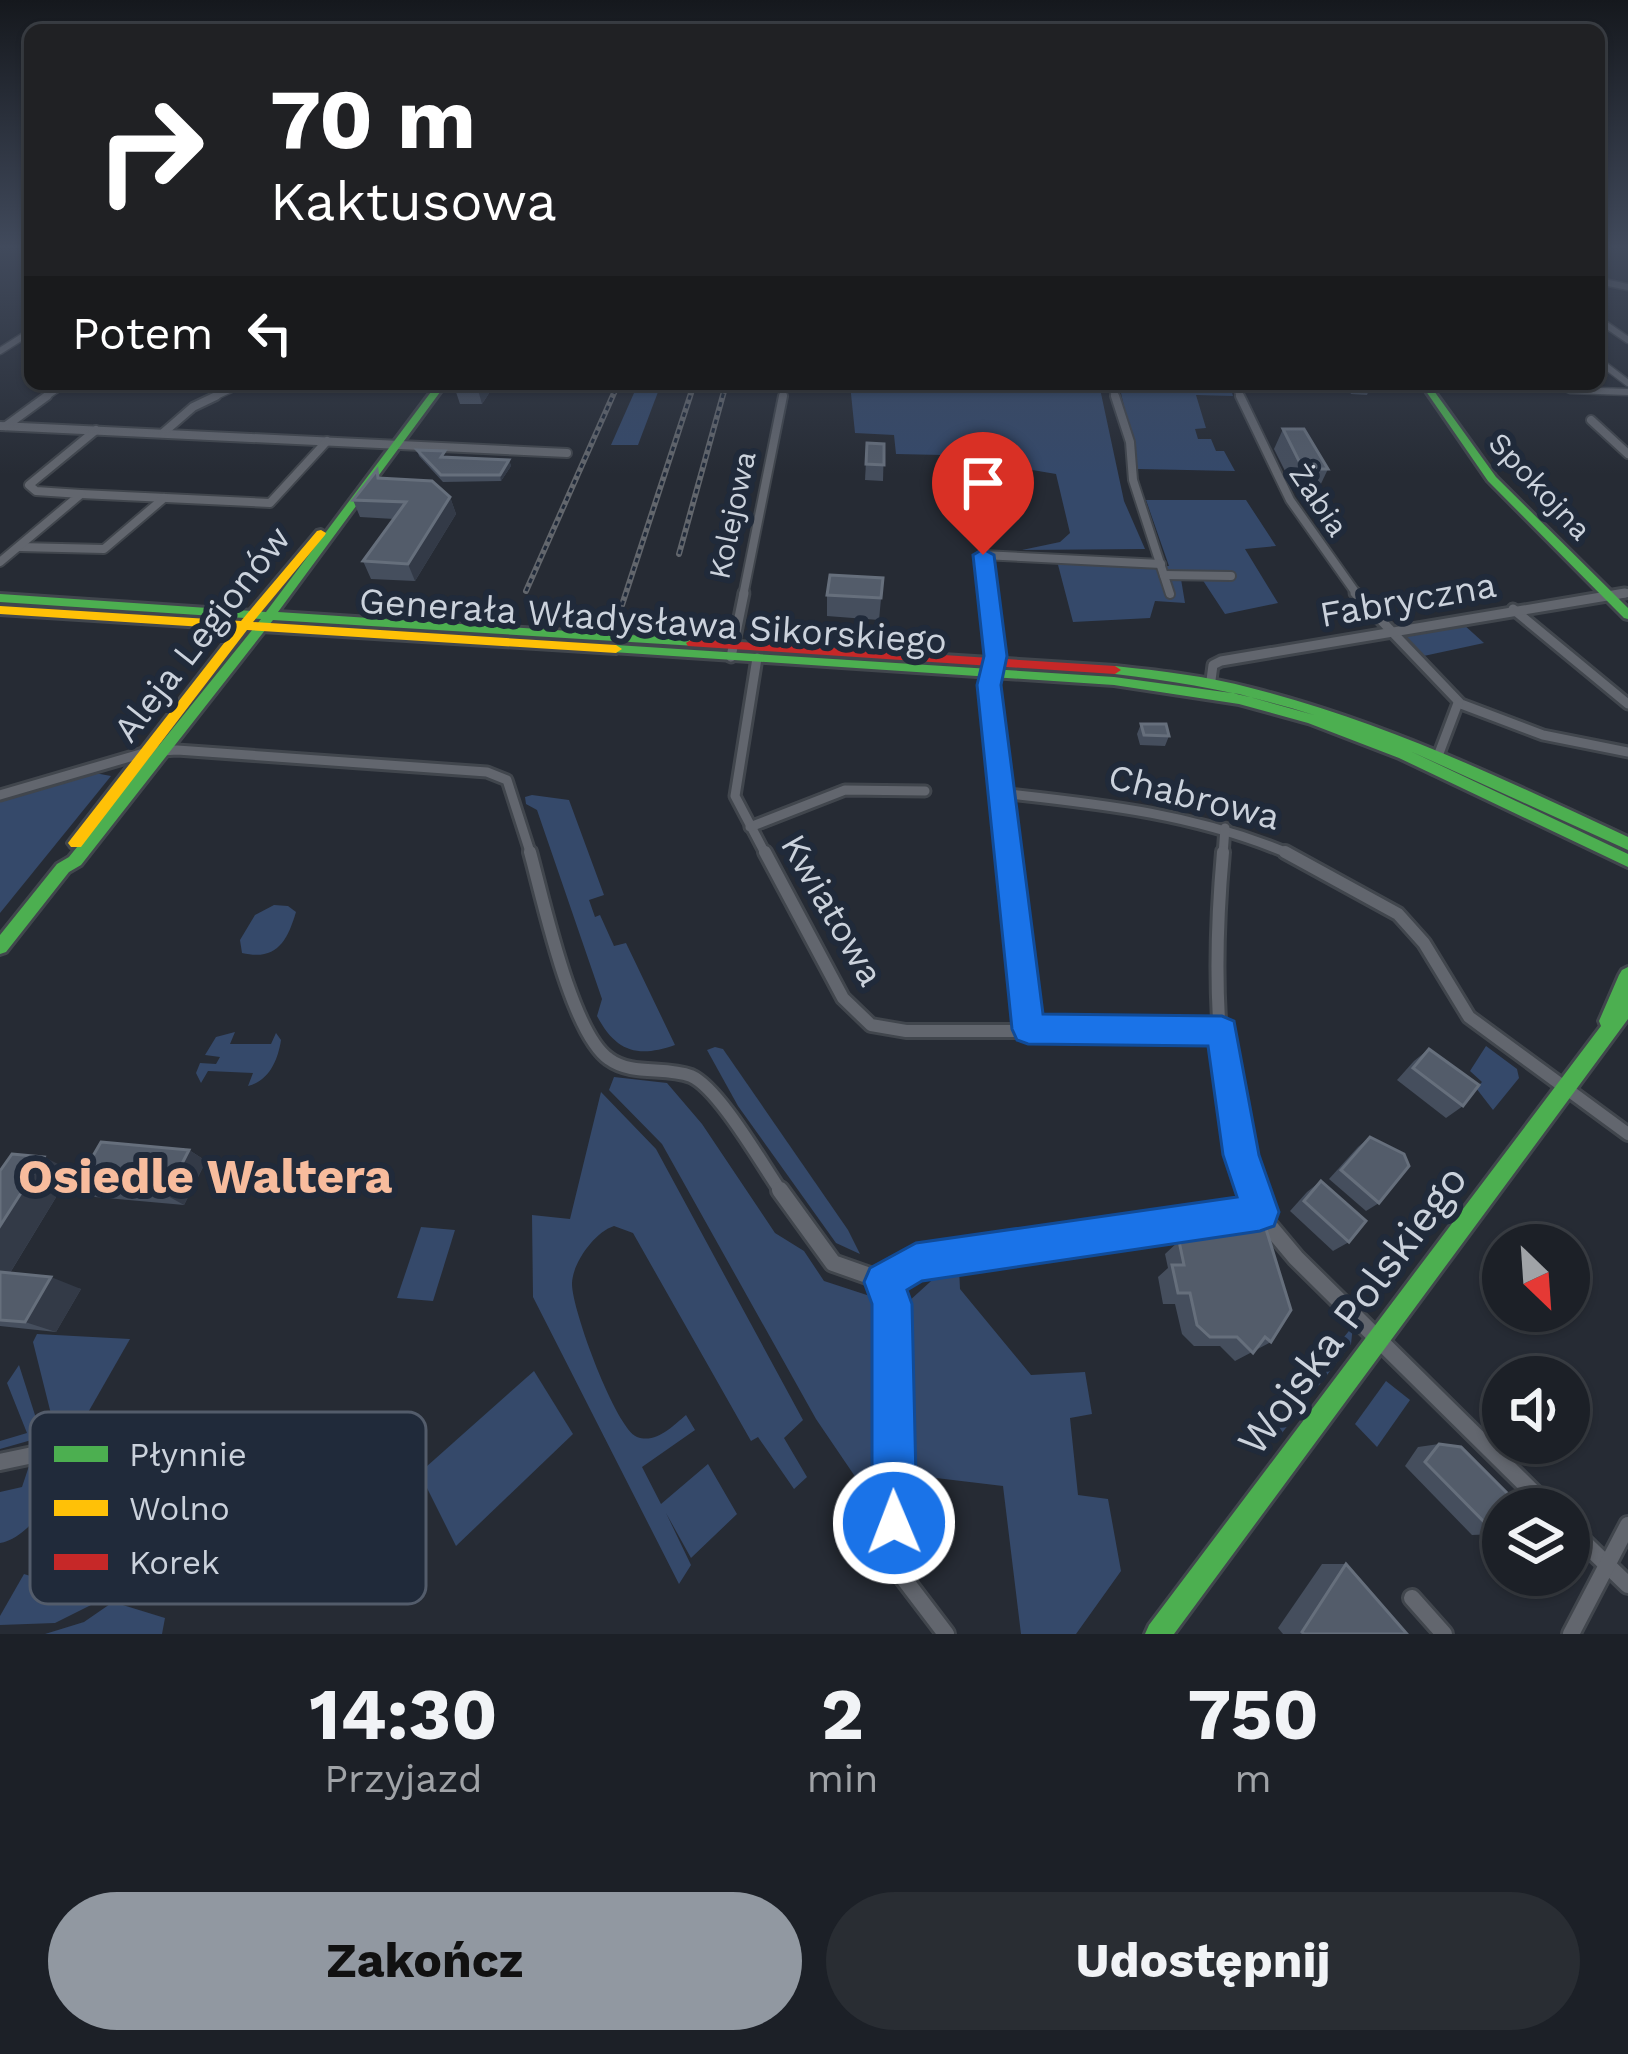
<!DOCTYPE html>
<html lang="pl">
<head>
<meta charset="utf-8">
<style>
  body { margin:0; font-family:"Work Sans",sans-serif; background:#292d33; color:#f1f3f6; height:100vh; display:flex; flex-direction:column; font-size:45px; white-space:nowrap }
  * { box-sizing:border-box; margin:0 }
  p { font-size:39px; color:#a0a3a7 }
  .icon { flex:none; width:66px; height:66px; fill:none; stroke:currentColor; stroke-width:2; stroke-linecap:round; stroke-linejoin:round }
  .map { position:relative; height:1634px; overflow:hidden }
  .panel { display:flex; flex-direction:column; background:#1c2027; flex:1 }
  .panel>* { flex:none }
  .hud { position:absolute; left:24px; top:24px; width:1581px; height:366px; border-radius:18px; box-shadow:0 3px 9px #0004,0 0 0 3px #3a3e44; background:#202124; color:#fff; overflow:hidden }
  .needle { width:78px; rotate:155deg }
  .controls { position:absolute; left:1482px; top:1224px; display:grid; gap:24px }
  .controls a { display:grid; place-items:center; width:108px; height:108px; border-radius:50%; background:#1c2027; box-shadow:0 3px 9px #0004,0 0 0 3px #3a3e44; font-size:60px }
  .pin { position:absolute; display:grid; place-items:center; width:102px; height:102px; color:#fff; margin:-123px -51px; border-radius:50% 50% 50% 0; rotate:-45deg; box-shadow:0 0 12px #0007 }
  .pin .icon { rotate:45deg }
  .me { position:absolute; width:132px; margin:-66px; rotate:359deg; stroke-linejoin:round; filter:drop-shadow(0 0 9px #0008) }
  .turn { display:flex; align-items:center; gap:42px; height:252px; padding:0 48px; font-size:54px }
  .turn .icon { width:156px; height:156px; stroke-width:2.5 }
  .turn b { display:block; font-size:84px; line-height:102px }
  .then { display:flex; align-items:center; height:114px; padding:0 48px; background:#0003; gap:24px; font-size:45px }
  .eta { display:flex; justify-content:space-evenly; align-items:center; height:204px; text-align:center }
  .eta b { font-size:72px; font-weight:700; line-height:84px }
  .action { display:flex; gap:24px; margin-top:auto; padding:24px 48px }
  .action a { flex:1; height:138px; border-radius:72px; background:#9198a1; color:#111; font-size:48px; font-weight:700; line-height:138px; text-align:center }
  .action a+a { background:#292d33; color:#f1f3f6 }
  .map>svg:first-child { display:block }
  .green { fill:#35496a }
  .lines { fill:none; stroke-linecap:round; stroke-linejoin:round }
  .street-far4-casing { stroke:#41464d; stroke-width:9 }
  .street-far3-casing { stroke:#41464d; stroke-width:12 }
  .street-far2-casing { stroke:#41464d; stroke-width:15 }
  .street-far1-casing { stroke:#41464d; stroke-width:18 }
  .street-casing { stroke:#41464d; stroke-width:22 }
  .fast-casing { stroke:#41464d; stroke-width:6 }
  .slow-casing { stroke:#41464d; stroke-width:6 }
  .jam-casing { stroke:#41464d; stroke-width:6 }
  .street-far4 { stroke:#62666e; stroke-width:6 }
  .street-far3 { stroke:#62666e; stroke-width:8 }
  .street-far2 { stroke:#62666e; stroke-width:9 }
  .street-far1 { stroke:#62666e; stroke-width:12 }
  .street { stroke:#62666e; stroke-width:16 }
  .fast { fill:#4caf50; fill-rule:evenodd }
  .slow { fill:#ffc107; fill-rule:evenodd }
  .jam { fill:#c62828; fill-rule:evenodd }
  .rail-casing { stroke:#62666c; stroke-width:6 }
  .rail { stroke:#202a3a; stroke-width:3; stroke-dasharray:4.5; stroke-linecap:butt }
  .wall { fill:#454e5d }
  .shaded-wall { fill:#333a47 }
  .building { fill:#535c6a; stroke:#666f7c; stroke-width:3 }
  .route { fill:#1a73e8; stroke:#114b97; stroke-width:3 }
  .labels { text-anchor:middle; dominant-baseline:central; stroke-width:12; stroke-linejoin:round; paint-order:stroke }
  .far-street-label { font-size:30px; fill:#cbd2dc; stroke:#202a3a }
  .street-label { font-size:36px; fill:#cbd2dc; stroke:#202a3a }
  .near-street-label { font-size:42px; fill:#cbd2dc; stroke:#202a3a }
  .near-neighbourhood-label { font-size:48px; font-weight:bold; fill:#f7bc9d; stroke:#202a3a }
  .key { fill:#202a3a; stroke:#535c6b; stroke-width:3 }
  .key-label { font-size:33px; fill:#cbd2dc }
</style>
</head>
<body>
<div class="map">
<svg width="1628" height="1634" viewBox="0 0 1628 1634">
  <rect width="100%" height="100%" fill="#262b34"/>
  <g class="green">
    <polygon points="638,384 661,384 638,445 611,445"/>
    <polygon points="850,384 1099,384 1124,501 1145,549 1022,550 1060,542 1070,533 1056,474 942,455 896,454 894,435 855,433"/>
    <polygon points="1119,384 1231,389 1233,396 1196,395 1206,428 1195,429 1198,439 1211,439 1216,451 1224,451 1235,471 1138,469"/>
    <polygon points="1146,500 1246,500 1276,546 1245,549 1278,603 1225,614 1202,579 1181,579 1185,603 1155,601 1150,618 1073,622 1057,561 1169,566"/>
    <polygon points="1463,624 1484,643 1419,657 1398,633"/>
    <polygon points="95,773 111,776 0,913 0,802"/>
    <path d="M532,795L569,800L604,895L589,900L595,917L600,915L614,946L626,943L675,1045C638,1058 616,1052 597,1016L602,999L537,810L526,804L525,797Z"/>
    <path d="M274,905L288,906L296,912C287,942 276,961 242,953L240,940L255,915Z"/>
    <path d="M235,1032L230,1044H271L276,1033L281,1040C278,1060 269,1081 248,1086L253,1073L208,1071L201,1083L196,1073L200,1063L216,1064L220,1057L205,1055L216,1037Z"/>
    <polygon points="1486,1046 1517,1069 1519,1078 1493,1110 1476,1088 1482,1082 1470,1071"/>
    <polygon points="715,1047 723,1049 848,1230 860,1254 836,1243 738,1106 707,1050"/>
    <polygon points="614,1077 667,1083 702,1124 775,1233 804,1251 824,1281 873,1297 880,1314 880,1496 873,1503 816,1419 662,1144 609,1090"/>
    <path d="M601,1092L656,1149L803,1420L784,1438L807,1477L794,1489L758,1437L751,1441L633,1233L614,1226C595,1232 573,1262 572,1283C571,1308 616,1429 637,1437C656,1444 673,1426 686,1415L695,1430L642,1467L661,1504L708,1464L737,1514L691,1558L666,1513L691,1565L679,1584L533,1297L532,1215L570,1219Z"/>
    <polygon points="421,1227 455,1230 433,1301 397,1298"/>
    <polygon points="959,1268 960,1289 1031,1375 1085,1372 1092,1414 1070,1418 1078,1495 1108,1499 1121,1571 1076,1634 1021,1634 1003,1486 911,1475 908,1302 941,1272"/>
    <polygon points="1353,1326 1351,1344 1275,1442 1265,1433"/>
    <polygon points="37,1334 130,1339 78,1430 57,1438 33,1342"/>
    <polygon points="19,1365 42,1437 0,1449 0,1441 27,1433 7,1383"/>
    <polygon points="534,1371 573,1434 456,1546 423,1480 426,1467"/>
    <polygon points="1386,1381 1410,1400 1377,1447 1355,1424"/>
    <path d="M29,1466L50,1469C60,1495 27,1539 0,1543V1492L22,1487Z"/>
    <polygon points="24,1574 103,1599 55,1623 0,1625 0,1616"/>
    <polygon points="113,1602 165,1618 162,1634 45,1634 84,1622"/>
  </g>
  <g class="lines">
    <g class="street-far4-casing">
      <g id="street-far4">
        <polyline points="1599,281 1628,287"/>
        <polyline points="1599,320 1628,340"/>
        <polyline points="0,351 30,332"/>
        <polyline points="1599,361 1628,383"/>
        <polyline points="1111,384 1116,399"/>
        <polyline points="1235,384 1241,399"/>
        <polyline points="1557,384 1570,390 1628,392"/>
        <polyline points="43,399 64,384"/>
        <polyline points="210,399 242,384"/>
        <polyline points="782,399 785,384"/>
      </g>
    </g>
    <g class="street-far3-casing">
      <g id="street-far3">
        <polyline points="1115,396 1130,442 1133,480 1170,594"/>
        <polyline points="1240,396 1290,500 1358,596"/>
        <polyline points="1591,420 1628,454"/>
        <polyline points="0,426 567,453"/>
        <polyline points="6,426 47,396"/>
        <polyline points="163,433 193,407 216,396"/>
        <polyline points="81,494 270,503 327,441"/>
        <polyline points="19,547 104,549 164,498"/>
        <polyline points="0,562 81,494 36,491 29,485 96,430"/>
        <polyline points="1164,575 1231,576"/>
        <polyline points="743,596 783,396"/>
        <polyline points="988,596 983,555 1161,564"/>
        <polyline points="1607,596 1628,593"/>
      </g>
    </g>
    <g class="street-far2-casing">
      <g id="street-far2">
        <polyline points="988,593 995,655 989,685 1008,855"/>
        <polyline points="1355,593 1461,704 1543,735 1628,752"/>
        <polyline points="1513,609 1628,704"/>
        <polyline points="731,657 744,593"/>
        <polyline points="757,658 735,796 766,855"/>
        <polyline points="1211,680 1213,665 1221,661 1625,593"/>
        <polyline points="1438,756 1458,703"/>
        <path d="M1000,793C1101,804 1197,814 1292,855"/>
        <polyline points="0,795 147,752 177,750 487,772 507,780 531,855"/>
        <polyline points="750,827 845,790 925,791"/>
        <polyline points="1223,855 1225,828"/>
      </g>
    </g>
    <g class="street-far1-casing">
      <g id="street-far1">
        <path d="M530,852C543,899 571,1033 609,1059C632,1076 665,1066 691,1076C719,1088 763,1166 782,1193"/>
        <polyline points="765,852 843,998 871,1025 906,1031 1222,1031"/>
        <polyline points="1008,852 1028,1029"/>
        <path d="M1223,852C1213,963 1213,1087 1253,1193"/>
        <polyline points="1285,852 1398,914 1424,943 1469,1017 1628,1134"/>
      </g>
    </g>
    <g class="street-casing">
      <g id="street">
        <polyline points="780,1190 833,1263 884,1281 892,1304 895,1567 946,1634"/>
        <polyline points="1252,1190 1265,1221 1296,1258 1550,1509"/>
        <polyline points="884,1281 916,1262 1260,1212"/>
        <polyline points="0,1462 85,1444"/>
        <polyline points="1569,1528 1628,1585"/>
        <polyline points="1412,1598 1444,1634"/>
        <polyline points="1571,1634 1628,1525"/>
      </g>
    </g>
    <g class="fast-casing">
      <g id="fast">
        <polygon points="437,384 446,384 278,612 692,639 698,643 696,646 273,620 81,865 69,872 6,952 0,954 0,935 57,864 69,857 261,619 0,602 0,594 266,612"/>
        <polygon points="1421,384 1429,384 1496,477 1628,608 1628,619 1624,618 1488,481"/>
        <path d="M616,645L1114,677L1239,694L1314,715C1249,694 1183,682 1115,674L1109,670L1115,666C1161,671 1207,676 1251,688C1383,721 1506,780 1628,837V850L1410,751L1628,854V867L1399,758L1308,723L1239,704L1114,685L612,652V646Z"/>
        <polygon points="1628,967 1628,1019 1174,1634 1145,1634 1149,1625 1601,1026 1599,1021 1619,975 1622,970"/>
      </g>
    </g>
    <g class="slow-casing">
      <polygon id="slow" points="321,530 326,533 325,535 253,622 616,645 622,649 616,653 247,630 81,847 71,847 68,843 71,839 235,629 0,614 0,606 241,621 317,531"/>
    </g>
    <g class="jam-casing">
      <polygon id="jam" points="692,639 1115,666 1121,670 1115,674 688,646 686,643"/>
    </g>
    <use href="#street-far4" class="street-far4"/>
    <use href="#street-far3" class="street-far3"/>
    <use href="#street-far2" class="street-far2"/>
    <use href="#street-far1" class="street-far1"/>
    <use href="#street" class="street"/>
    <use href="#fast" class="fast"/>
    <use href="#slow" class="slow"/>
    <use href="#jam" class="jam"/>
    <g class="rail-casing">
      <g id="rail">
        <polyline points="679,554 726,384"/>
        <polyline points="526,591 618,384"/>
        <polyline points="622,605 694,384"/>
      </g>
    </g>
    <use href="#rail" class="rail"/>
  </g>
  <g class="wall">
    <polygon points="459,384 495,384 482,404 460,404 455,389"/>
    <polygon points="1346,384 1366,384 1369,390 1367,395 1351,394"/>
    <polygon points="1283,429 1328,469 1318,490 1294,489 1274,449"/>
    <polygon points="867,443 884,444 883,481 865,480"/>
    <polygon points="417,450 447,457 509,460 511,466 501,481 443,482 419,456"/>
    <polygon points="377,470 380,478 450,497 456,514 415,581 371,579 363,561 394,519 360,517 353,500"/>
    <polygon points="883,578 879,620 827,616 827,595"/>
    <polygon points="1141,724 1169,736 1165,746 1140,745 1137,734"/>
    <polygon points="1429,1049 1463,1106 1446,1118 1397,1080 1414,1061"/>
    <polygon points="1370,1137 1379,1203 1366,1211 1329,1179 1358,1147"/>
    <polygon points="189,1150 206,1161 184,1205 95,1197 75,1187"/>
    <polygon points="0,1171 72,1171 10,1273 81,1289 56,1332 0,1326"/>
    <polygon points="1321,1181 1349,1242 1333,1251 1290,1211 1307,1192"/>
    <polygon points="1541,1228 1562,1245 1519,1245 1527,1234"/>
    <polygon points="1179,1241 1271,1342 1235,1361 1220,1346 1194,1346 1182,1334 1175,1304 1163,1304 1158,1277 1168,1268 1165,1254"/>
    <polygon points="1439,1444 1496,1534 1472,1535 1405,1466 1418,1447"/>
    <polygon points="1322,1564 1346,1564 1407,1634 1283,1634 1278,1628"/>
  </g>
  <g class="shaded-wall">
    <polygon points="482,384 495,384 482,404 478,390"/>
    <polygon points="509,460 511,466 501,481 500,475"/>
    <polygon points="450,497 456,514 415,581 408,564"/>
    <polygon points="189,1150 206,1161 184,1205 166,1195"/>
    <polygon points="44,1157 72,1171 5,1281 0,1279 0,1226"/>
    <polygon points="51,1277 81,1289 56,1332 25,1322"/>
  </g>
  <g class="building">
    <polygon points="459,384 482,384 478,390 455,389"/>
    <polygon points="1351,384 1366,384 1369,390 1353,389"/>
    <polygon points="1283,429 1304,429 1328,469 1303,469"/>
    <polygon points="867,443 884,444 884,465 866,464"/>
    <polygon points="417,450 445,451 441,457 509,460 500,475 441,475"/>
    <polygon points="377,470 378,478 432,481 450,497 408,564 363,561 406,502 353,500"/>
    <polygon points="830,575 883,578 881,598 827,595"/>
    <polygon points="1141,724 1166,724 1169,736 1144,735"/>
    <polygon points="1429,1049 1479,1085 1463,1106 1413,1068"/>
    <polygon points="1370,1137 1404,1154 1409,1166 1379,1203 1341,1170"/>
    <polygon points="101,1142 189,1150 166,1195 75,1187"/>
    <polygon points="12,1154 44,1157 0,1226 0,1171"/>
    <polygon points="1321,1181 1366,1221 1349,1242 1304,1201"/>
    <polygon points="1541,1228 1562,1245 1535,1245 1531,1242"/>
    <polygon points="1266,1229 1291,1310 1271,1342 1265,1337 1253,1353 1237,1337 1210,1337 1197,1325 1190,1293 1178,1293 1172,1265 1184,1265 1179,1241"/>
    <polygon points="1569,1250 1581,1260 1572,1275 1569,1273"/>
    <polygon points="0,1272 51,1277 25,1322 0,1320"/>
    <polygon points="1439,1444 1461,1447 1516,1502 1512,1509 1503,1509 1503,1522 1496,1534 1425,1462"/>
    <polygon points="1346,1564 1407,1634 1304,1634 1302,1632"/>
  </g>
  <linearGradient id="sky" x2="0" y2="1"><stop stop-color="#15181d"/><stop offset="0.52" stop-color="#414a5c"/><stop offset="1" stop-color="#414a5c" stop-opacity="0"/></linearGradient>
  <rect width="1628" height="475" fill="url(#sky)"/>
  <polygon class="route" points="983,549 994,555 1007,656 1001,685 1043,1014 1222,1016 1234,1021 1259,1155 1279,1212 1274,1226 1260,1231 922,1281 907,1290 912,1304 917,1523 910,1539 894,1546 878,1539 872,1523 872,1304 864,1282 870,1268 916,1243 1237,1197 1223,1155 1208,1046 1028,1044 1017,1040 1012,1029 977,685 984,656 973,555"/>
  <g class="labels">
    <g class="far-street-label">
      <text transform="translate(1540 486) rotate(47)">Spokojna</text>
      <text transform="translate(1319 500) rotate(56)">Żabia</text>
      <text transform="translate(732 515) rotate(-78)">Kolejowa</text>
    </g>
    <g class="street-label">
      <text transform="translate(1408 600) rotate(-10)">Fabryczna</text>
      <text transform="translate(653 621) rotate(4)">Generała Władysława Sikorskiego</text>
      <text transform="translate(202 634) rotate(-52)">Aleja Legionów</text>
      <text transform="translate(1194 797) rotate(14)">Chabrowa</text>
      <text transform="translate(832 910) rotate(60)">Kwiatowa</text>
    </g>
    <g class="near-street-label">
      <text transform="translate(1352 1310) rotate(-53)">Wojska Polskiego</text>
    </g>
    <g class="near-neighbourhood-label">
      <text x="205" y="1176">Osiedle Waltera</text>
    </g>
  </g>
  <rect x="30" y="1412" width="396" height="192" rx="18" class="key"/>
  <rect x="54" y="1446" width="54" height="16" fill="#4caf50"/>
  <rect x="54" y="1500" width="54" height="16" fill="#ffc107"/>
  <rect x="54" y="1554" width="54" height="16" fill="#c62828"/>
  <g class="key-label">
    <text x="129" y="1466">Płynnie</text>
    <text x="129" y="1520">Wolno</text>
    <text x="129" y="1574">Korek</text>
  </g>
</svg>
<div class="controls">
<a><svg class="needle" viewBox="-14 -14 28 28"><path d="M0-13l5 13h-10z" fill="#e53935"/><path d="M0 13l5-13h-10z" fill="#a0a3a7"/></svg></a>
<a><svg class="icon" aria-label="sound" viewBox="0 0 24 24"><path d="M4 9h4l5-4v14l-5-4H4zM17 9q2 3 0 6"/></svg></a>
<a><svg class="icon" aria-label="layers" viewBox="0 0 24 24"><path d="M12 4l9 5-9 5-9-5zM3 14l9 5 9-5"/></svg></a>
</div>
<div class="pin" style="left:983px;top:555px;background:#d93025"><svg class="icon" aria-label="arrive" viewBox="0 0 24 24"><path d="M6 21V4h12l-3 4 3 4H6"/></svg></div>
<svg class="me" style="left:894px;top:1523px" viewBox="-20 -20 40 40"><circle r="17" fill="#1a73e8" stroke="#fff" stroke-width="3"/><path d="M0-11L8 9 0 5-8 9z" fill="#fff"/></svg>
<div class="hud">
<div class="turn"><svg class="icon" aria-label="right" viewBox="0 0 24 24"><path d="M7 20v-9h11M14 6l5 5-5 5"/></svg><div><b>70 m</b>Kaktusowa</div></div>
<div class="then">Potem<svg class="icon" aria-label="left" viewBox="0 0 24 24"><path d="M17 20v-9H6M10 6l-5 5 5 5"/></svg></div>
</div>
</div>
<section class="panel">
<div class="eta">
<div><b>14:30</b><p>Przyjazd</p></div>
<div><b>2</b><p>min</p></div>
<div><b>750</b><p>m</p></div>
</div>
<div class="action"><a>Zakończ</a><a>Udostępnij</a></div>
</section>
</body>
</html>
